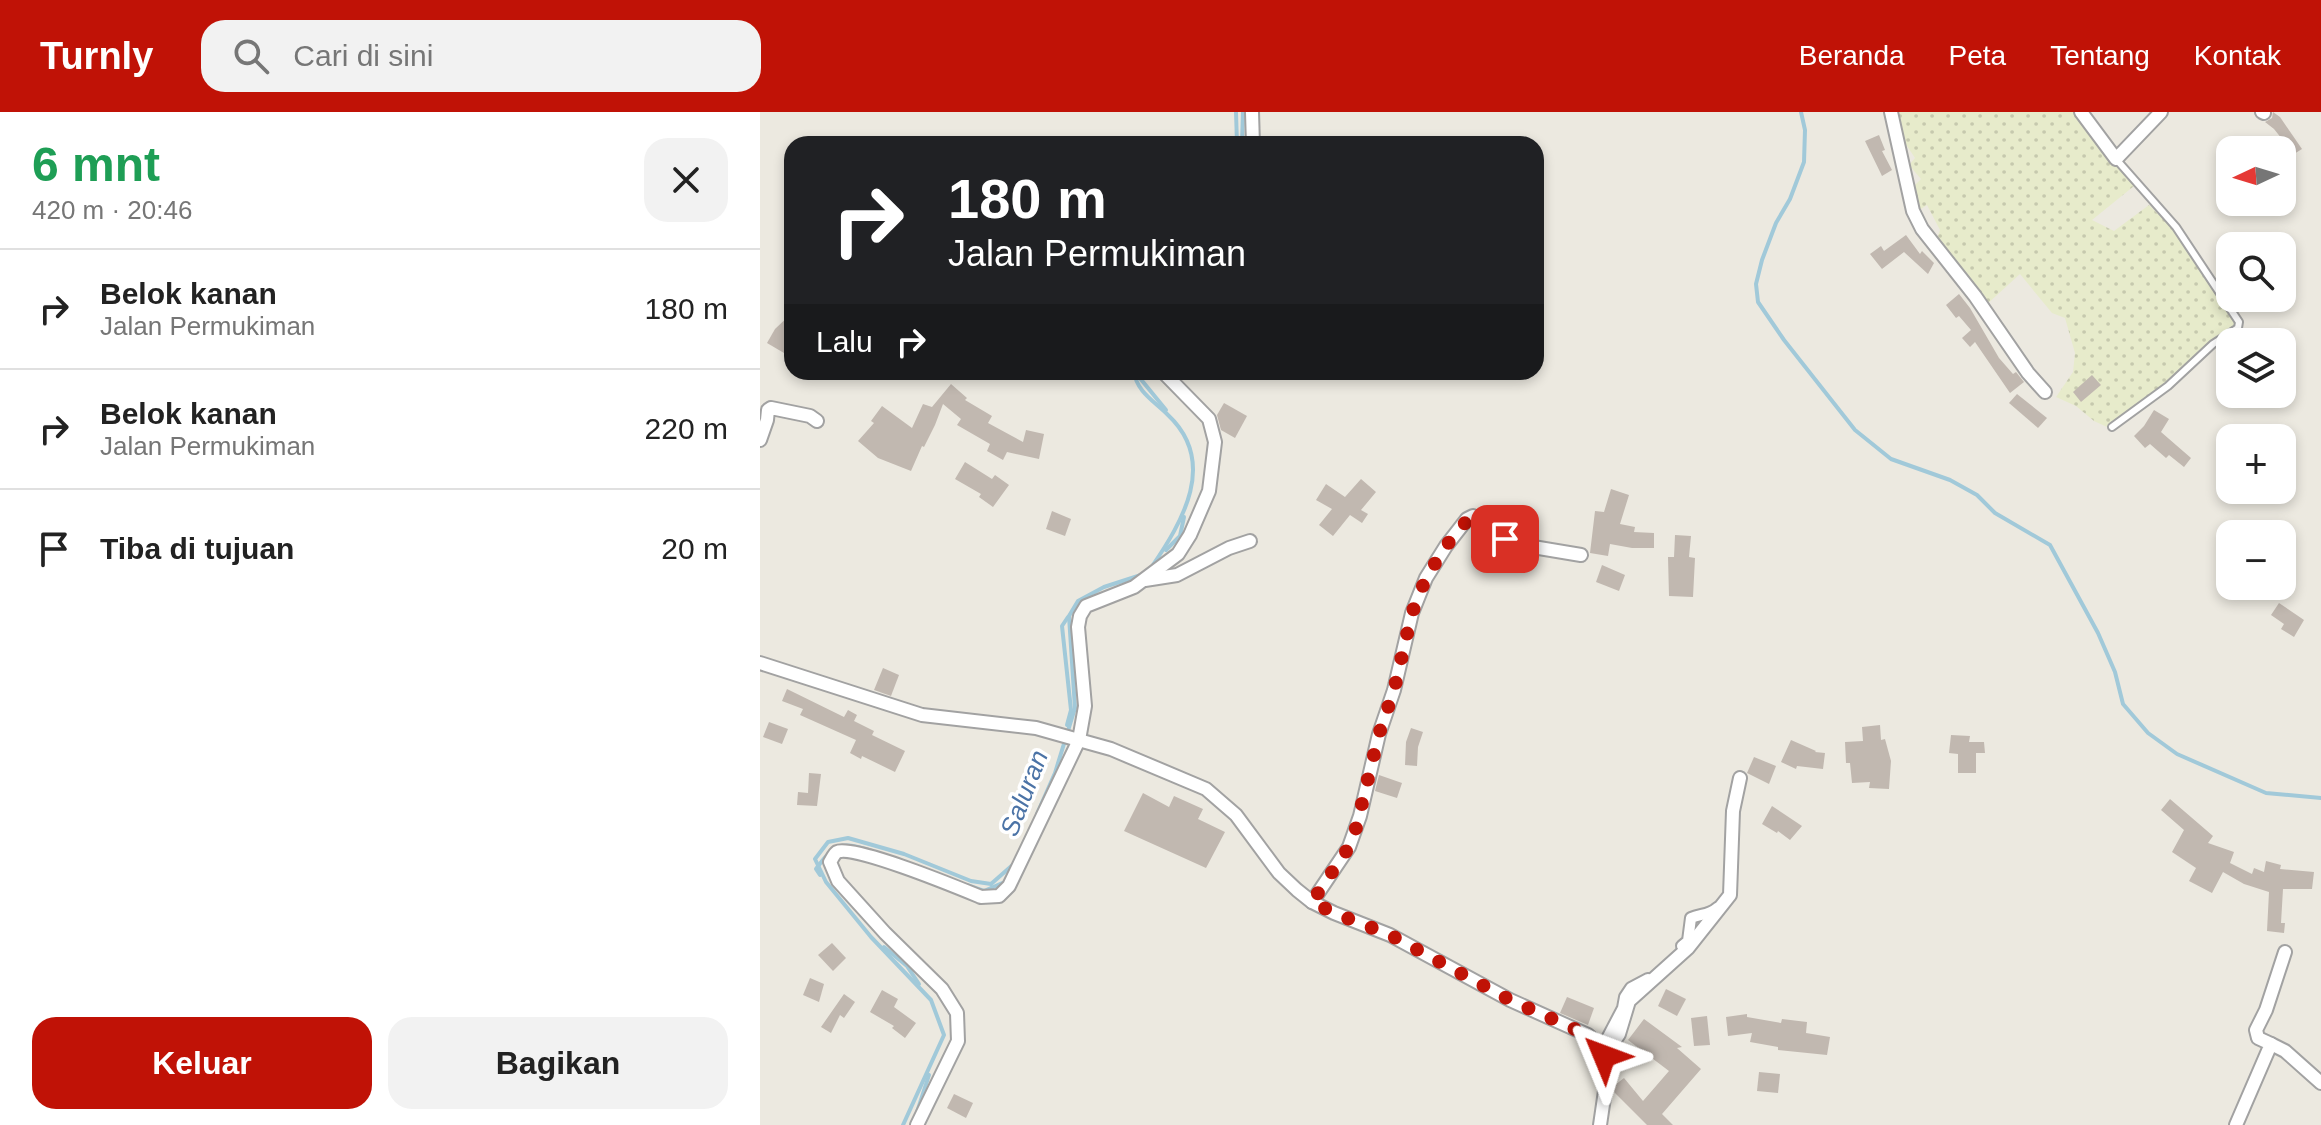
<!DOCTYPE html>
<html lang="id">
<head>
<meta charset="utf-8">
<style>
  body { margin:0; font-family:Arial,sans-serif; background:#f2f2f2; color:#222; height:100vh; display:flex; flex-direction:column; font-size:30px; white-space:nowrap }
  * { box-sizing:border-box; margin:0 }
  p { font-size:26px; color:#767676 }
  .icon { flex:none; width:44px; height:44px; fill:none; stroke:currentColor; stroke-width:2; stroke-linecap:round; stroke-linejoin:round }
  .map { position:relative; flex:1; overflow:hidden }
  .panel { display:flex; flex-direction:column; background:#fff; width:760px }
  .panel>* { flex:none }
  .banner { position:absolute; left:24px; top:24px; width:760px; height:244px; border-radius:24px; box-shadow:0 4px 12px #0003; background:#202124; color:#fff; overflow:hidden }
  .needle { width:52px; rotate:266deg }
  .fabs { position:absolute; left:1456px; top:24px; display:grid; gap:16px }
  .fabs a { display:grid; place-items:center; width:80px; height:80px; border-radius:16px; background:#fff; box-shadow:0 4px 12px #0003; font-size:40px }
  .pin { position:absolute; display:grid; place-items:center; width:68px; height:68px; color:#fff; margin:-34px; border-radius:16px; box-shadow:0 4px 12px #0006 }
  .me { position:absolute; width:88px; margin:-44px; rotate:314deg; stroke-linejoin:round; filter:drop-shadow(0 0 6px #0008) }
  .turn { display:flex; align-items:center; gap:28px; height:168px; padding:0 32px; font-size:36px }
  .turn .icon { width:104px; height:104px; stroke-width:2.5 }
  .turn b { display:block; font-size:56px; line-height:68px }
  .then { display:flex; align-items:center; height:76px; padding:0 32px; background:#0003; gap:16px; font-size:30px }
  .round { display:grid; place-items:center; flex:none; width:84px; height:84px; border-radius:24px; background:#f2f2f2 }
  .overview { display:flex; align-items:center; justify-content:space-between; height:136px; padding:0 32px }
  h1 { font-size:48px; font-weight:800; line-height:60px; color:#1e9e55 }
  .primary-button { display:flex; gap:16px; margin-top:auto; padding:16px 32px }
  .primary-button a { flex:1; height:92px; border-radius:24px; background:#c01206; color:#fff; font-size:32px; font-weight:800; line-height:92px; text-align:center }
  .primary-button a+a { background:#f2f2f2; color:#222 }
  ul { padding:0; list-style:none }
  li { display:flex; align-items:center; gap:24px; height:120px; padding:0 32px; border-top:2px solid #e0e0e0 }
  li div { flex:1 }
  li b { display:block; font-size:30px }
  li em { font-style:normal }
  header { display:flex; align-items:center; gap:48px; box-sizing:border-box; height:112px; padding:0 40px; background:#c01206; color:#fff }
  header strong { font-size:38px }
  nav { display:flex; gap:44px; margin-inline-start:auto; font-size:28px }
  .search { width:560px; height:72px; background:#f2f2f2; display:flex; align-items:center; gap:20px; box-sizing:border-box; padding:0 28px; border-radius:24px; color:#767676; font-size:30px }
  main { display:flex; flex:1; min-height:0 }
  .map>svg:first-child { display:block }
  .farmland { fill:url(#farmland-dots) }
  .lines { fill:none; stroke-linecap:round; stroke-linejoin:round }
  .stream { stroke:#a1c9d9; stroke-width:4 }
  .building { fill:#c1b8b0 }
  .service-casing { stroke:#a2a2a2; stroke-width:10 }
  .pedestrian-casing { stroke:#a2a2a2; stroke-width:14 }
  .minor-casing { stroke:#a2a2a2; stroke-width:16 }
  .service { stroke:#fff; stroke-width:6 }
  .pedestrian { stroke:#fff; stroke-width:10 }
  .minor { stroke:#fff; stroke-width:12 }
  .route { stroke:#c01206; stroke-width:14; stroke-dasharray:0 25.2 }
  .labels { text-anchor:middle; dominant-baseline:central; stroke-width:7; stroke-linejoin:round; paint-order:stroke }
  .water-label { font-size:26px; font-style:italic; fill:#4b73a6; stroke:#fff }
</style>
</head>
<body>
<header>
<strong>Turnly</strong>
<div class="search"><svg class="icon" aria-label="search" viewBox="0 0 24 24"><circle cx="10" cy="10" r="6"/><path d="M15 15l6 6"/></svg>Cari di sini</div>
<nav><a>Beranda</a><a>Peta</a><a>Tentang</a><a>Kontak</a></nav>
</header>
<main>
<section class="panel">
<div class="overview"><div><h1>6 mnt</h1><p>420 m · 20:46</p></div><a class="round"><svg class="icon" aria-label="close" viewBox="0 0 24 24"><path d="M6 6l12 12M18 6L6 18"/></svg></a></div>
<ul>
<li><svg class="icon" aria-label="right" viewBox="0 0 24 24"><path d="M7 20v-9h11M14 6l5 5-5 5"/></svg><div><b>Belok kanan</b><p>Jalan Permukiman</p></div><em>180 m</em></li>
<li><svg class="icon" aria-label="right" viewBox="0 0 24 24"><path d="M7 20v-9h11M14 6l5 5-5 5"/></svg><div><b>Belok kanan</b><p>Jalan Permukiman</p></div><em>220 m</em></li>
<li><svg class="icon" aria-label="arrive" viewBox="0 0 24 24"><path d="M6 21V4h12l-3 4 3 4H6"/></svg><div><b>Tiba di tujuan</b></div><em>20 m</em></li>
</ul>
<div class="primary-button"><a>Keluar</a><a>Bagikan</a></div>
</section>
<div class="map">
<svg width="1561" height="1013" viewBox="0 0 1561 1013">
  <defs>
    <pattern id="farmland-dots" width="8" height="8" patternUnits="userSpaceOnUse" patternTransform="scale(2)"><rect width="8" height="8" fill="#e7ebcb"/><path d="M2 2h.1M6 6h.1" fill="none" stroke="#c6c9ae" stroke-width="1.8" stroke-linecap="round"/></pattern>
  </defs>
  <rect width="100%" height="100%" fill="#ece9e0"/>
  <polygon class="farmland" points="1123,0 1317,0 1374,74 1332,108 1354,119 1389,93 1415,119 1477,212 1446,235 1406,272 1347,315 1334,309 1316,294 1296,285 1313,260 1315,241 1305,206 1292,201 1260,162 1225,194 1174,135 1180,118 1167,93 1155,101 1149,79 1161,67 1149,53 1155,46 1143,28 1133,30"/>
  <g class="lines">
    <g class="stream">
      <polyline points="476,0 477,32"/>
      <polyline points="1041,0 1045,18 1044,50 1030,87 1016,111 1002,148 996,172 998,190 1024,228 1095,318 1131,347 1190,368 1217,383 1235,401 1290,433 1338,521 1355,560 1363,592 1388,621 1417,642 1506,681 1561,686"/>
      <polyline points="482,32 483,0"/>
      <path d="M374,260C377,280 394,289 408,303C458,350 423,409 391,456"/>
      <polyline points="381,260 379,265 406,298"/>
      <polyline points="406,438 420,424 424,405"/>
      <polyline points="307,613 311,598 302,514 308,505"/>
      <polyline points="277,702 295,661 315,596 309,504 318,489 344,475 381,463"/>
      <path d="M60,763L56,757C74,732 81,728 112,739"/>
      <polyline points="207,773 224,779 247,769"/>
      <polyline points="124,835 147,854 159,872"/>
      <polyline points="157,1000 169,963"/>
      <polyline points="143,1013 184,923 171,888 111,825 66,770 55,747 68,730 88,726 144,742 211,769 231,772 256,750"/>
    </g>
  </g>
  <g class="building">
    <polygon points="1513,0 1520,5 1542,37 1534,42 1514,17 1505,10 1512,6"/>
    <polygon points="1119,23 1125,38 1122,39 1132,58 1122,64 1105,29"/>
    <polygon points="1146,123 1160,142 1162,139 1174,151 1168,162 1144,140 1122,157 1110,142 1121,134 1124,139"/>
    <polygon points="1199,182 1210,196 1239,246 1253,262 1256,260 1264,270 1250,281 1215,230 1210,235 1202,226 1211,218 1199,204 1196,206 1186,193"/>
    <polygon points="32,201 32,229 24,241 7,231 15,217"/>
    <polygon points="1332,263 1341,273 1321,290 1313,280"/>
    <polygon points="191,272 207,286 205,288 232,304 228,311 263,330 266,318 284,322 279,347 247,340 243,348 227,339 230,332 197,313 201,307 183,292 175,313 164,335 162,334 151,359 118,346 98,329 114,311 111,309 122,294 152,316 163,292 172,295"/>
    <polygon points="1257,282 1287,306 1278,316 1249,291"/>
    <polygon points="464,291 487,304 475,326 461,318 457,303"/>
    <polygon points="1394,298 1409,307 1401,320 1431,346 1424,355 1409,343 1406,346 1390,332 1385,336 1374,324 1384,314"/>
    <polygon points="205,350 232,367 235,363 249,373 233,395 219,385 221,382 195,367"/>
    <polygon points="601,367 616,380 601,398 608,402 602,411 590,403 573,424 559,413 572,397 556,388 566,372 585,385"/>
    <polygon points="851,377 869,383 860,412 875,415 874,420 894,421 894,436 872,436 850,432 848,444 830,441 835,399 844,400"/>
    <polygon points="292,399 311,407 305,424 286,417"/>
    <polygon points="915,423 931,424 929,445 935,446 933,485 909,484 908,445 914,445"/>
    <polygon points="842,453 865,463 859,479 836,470"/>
    <polygon points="1519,491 1544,508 1534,525 1521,517 1524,512 1511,503"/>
    <polygon points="123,556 139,563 131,584 114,578"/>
    <polygon points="27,577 84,605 88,598 97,603 94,609 114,619 112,623 145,639 135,660 102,644 101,647 90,641 96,628 40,603 43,597 22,589"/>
    <polygon points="9,610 28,617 22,632 3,625"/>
    <polygon points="1120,613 1121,628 1125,627 1131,649 1129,677 1109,676 1110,670 1092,671 1090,651 1086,651 1085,630 1103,629 1102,615"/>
    <polygon points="651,616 663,620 658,635 657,654 645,653 646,630"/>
    <polygon points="1191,623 1210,624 1209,630 1224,630 1225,641 1216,641 1216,661 1198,661 1198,642 1189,641"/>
    <polygon points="1031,628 1056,639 1055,640 1065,641 1063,657 1037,654 1036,657 1021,650"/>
    <polygon points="994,645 1016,654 1009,672 987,661"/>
    <polygon points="49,661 61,662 57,694 37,693 38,680 48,681"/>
    <polygon points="619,663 642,671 637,686 615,679"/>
    <polygon points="383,681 409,695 414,684 443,697 438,707 465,720 446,756 364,719"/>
    <polygon points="1410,687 1453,724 1448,731 1474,740 1470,751 1492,762 1494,756 1504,760 1506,749 1521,753 1520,757 1554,760 1552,777 1523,777 1521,811 1525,811 1524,821 1507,819 1509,780 1484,772 1463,760 1452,781 1429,769 1436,756 1412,740 1424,718 1401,698"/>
    <polygon points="1012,694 1042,714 1030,728 1018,719 1017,721 1002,712"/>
    <polygon points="72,831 86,846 73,859 58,843"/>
    <polygon points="50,866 64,872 59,890 43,883"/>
    <polygon points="906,877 926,887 917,904 898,894"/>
    <polygon points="122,878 138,887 134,895 156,911 145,926 132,916 134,914 110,900"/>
    <polygon points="84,882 95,890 84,906 80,903 71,921 61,915"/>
    <polygon points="807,885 834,896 828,913 800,901"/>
    <polygon points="987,902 987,905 1021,911 1022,907 1047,910 1046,921 1070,925 1067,943 1018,938 1018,935 990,930 992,921 968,924 966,905"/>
    <polygon points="947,904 950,933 934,934 931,906"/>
    <polygon points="884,907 922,935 917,936 941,957 902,1002 913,1013 887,1013 854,980 855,973 864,966 883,989 909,959 868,928"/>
    <polygon points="999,960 1020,962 1018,981 997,979"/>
    <polygon points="194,982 213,991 206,1006 187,996"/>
  </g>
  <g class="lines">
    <g class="service-casing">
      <polyline id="service" points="1352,315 1408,274 1453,232 1478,216 1479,210 1416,115 1356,47"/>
    </g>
    <g class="pedestrian-casing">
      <g id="pedestrian">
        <path d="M922,834L928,829L931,806C940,802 950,803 957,796"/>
        <polyline points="842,936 863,896 865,885 871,876 888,867"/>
      </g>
    </g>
    <g class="minor-casing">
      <g id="minor">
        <polyline points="492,0 493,32"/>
        <polyline points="1131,0 1153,99 1162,117 1215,184 1268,261 1285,280"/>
        <polyline points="1321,0 1356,47 1401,0"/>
        <polyline points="1502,0 1504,1"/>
        <polyline points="0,328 7,308 8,298 11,296 50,304 57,309"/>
        <polyline points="385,468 417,463 469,436 490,429"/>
        <polyline points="0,551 162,603 276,616 315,627 351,637 446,677 476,703 519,761 537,778 552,790 574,801 630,823 750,888 828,923 842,936 844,944 846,972 840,1013"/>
        <polyline points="552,790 589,735 600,704 619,622 634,578 652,501 666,466 686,434 707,407 713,404 739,426 763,427 773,435 821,443"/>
        <polyline points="1511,932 1525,939 1561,971"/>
        <polyline points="844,944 859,922 869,889 928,836 970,783 973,699 980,666"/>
        <path d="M157,1013L198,929L197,901L182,877L125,821L78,769L70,750C72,747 74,742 77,740C93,732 199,776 221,785L239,784L249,774L319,628L325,594L318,515L320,504L326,494L374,475L418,442L430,423L449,379L455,330L449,307L403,260"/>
        <polyline points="1476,1013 1511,932 1498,926 1496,918 1506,898 1525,840"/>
      </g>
    </g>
    <use href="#service" class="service"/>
    <use href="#pedestrian" class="pedestrian"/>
    <use href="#minor" class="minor"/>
  </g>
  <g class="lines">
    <path class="route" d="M745,427C730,425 724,406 710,405L686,434L666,466L652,501L634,578L619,622L595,720L589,735L552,790L574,801L630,823L750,888L828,923L842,936L844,944"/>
  </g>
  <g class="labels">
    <g class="water-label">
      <text transform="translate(264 681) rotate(-69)">Saluran</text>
    </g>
  </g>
</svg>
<div class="fabs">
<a><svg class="needle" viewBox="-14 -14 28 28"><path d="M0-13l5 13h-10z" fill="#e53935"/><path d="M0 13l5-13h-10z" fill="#767676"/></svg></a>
<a><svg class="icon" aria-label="search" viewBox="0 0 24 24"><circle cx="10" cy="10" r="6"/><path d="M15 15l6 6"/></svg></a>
<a><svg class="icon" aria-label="layers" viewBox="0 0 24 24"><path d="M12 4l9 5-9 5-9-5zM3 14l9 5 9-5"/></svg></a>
<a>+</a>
<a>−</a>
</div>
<div class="pin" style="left:745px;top:427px;background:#d93025"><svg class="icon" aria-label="arrive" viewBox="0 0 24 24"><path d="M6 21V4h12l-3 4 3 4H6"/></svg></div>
<svg class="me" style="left:844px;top:944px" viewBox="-20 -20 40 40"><path d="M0-17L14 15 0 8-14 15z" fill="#c01206" stroke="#fff" stroke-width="4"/></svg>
<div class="banner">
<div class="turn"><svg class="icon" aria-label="right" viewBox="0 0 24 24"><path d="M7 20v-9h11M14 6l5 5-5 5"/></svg><div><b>180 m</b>Jalan Permukiman</div></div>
<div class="then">Lalu<svg class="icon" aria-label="right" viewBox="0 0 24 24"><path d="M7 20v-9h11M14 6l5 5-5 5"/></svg></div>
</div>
</div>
</main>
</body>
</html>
